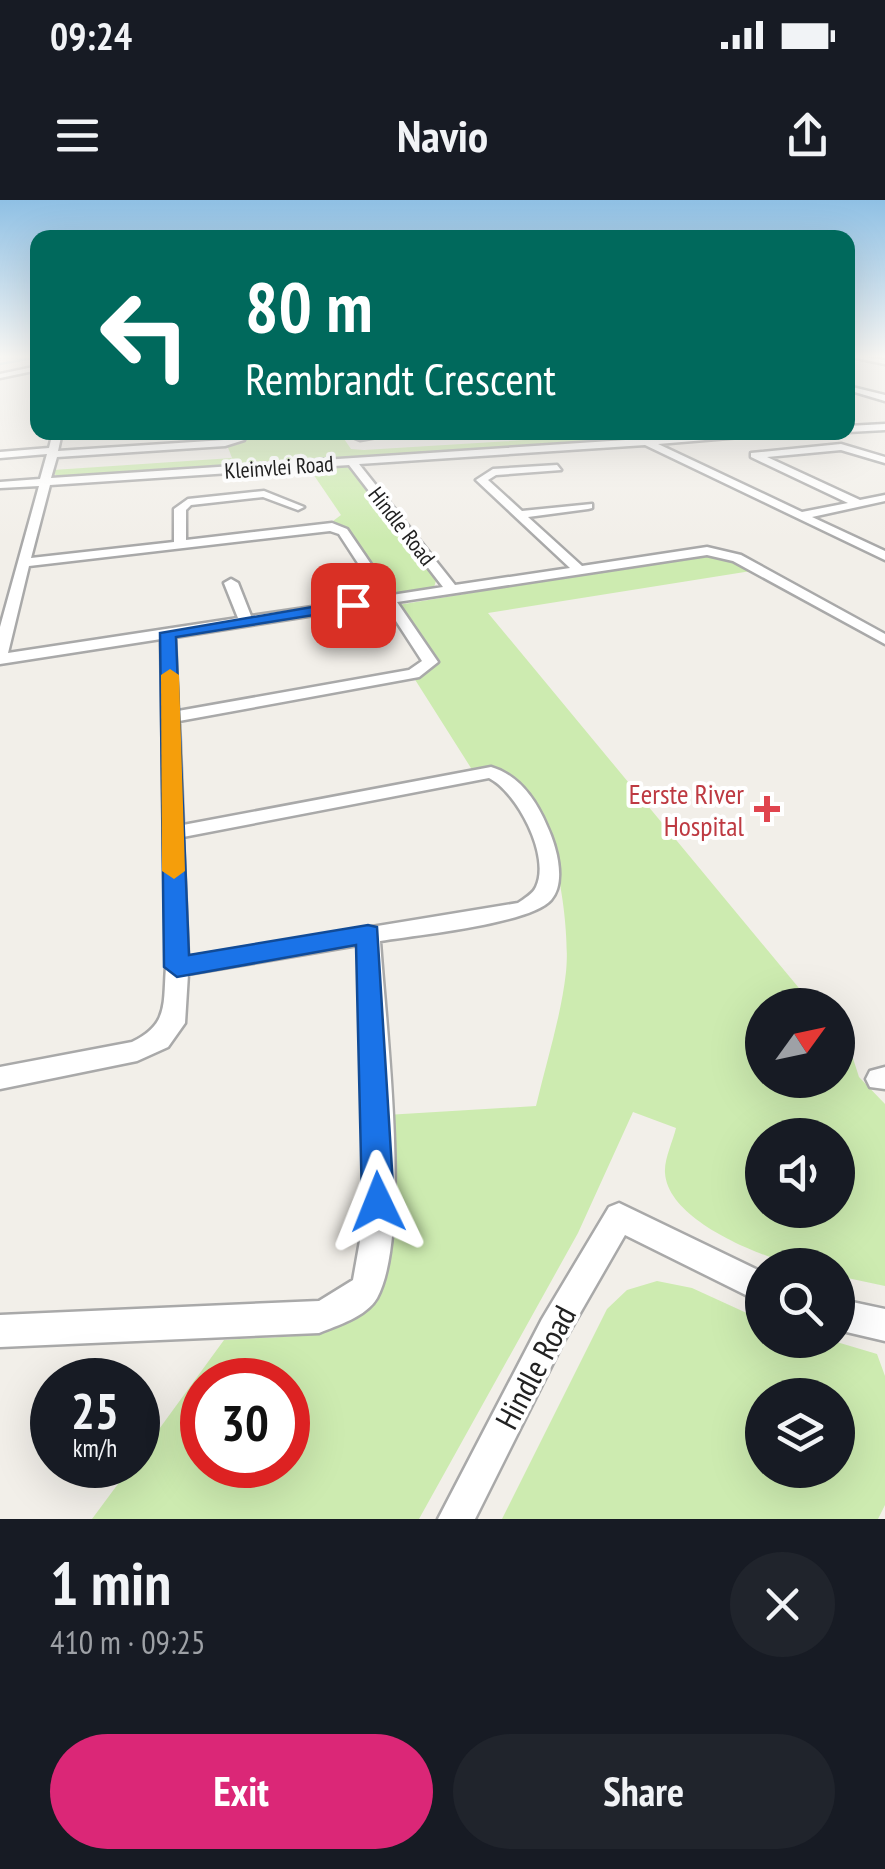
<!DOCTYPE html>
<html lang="en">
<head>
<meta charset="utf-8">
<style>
  body { margin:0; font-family:"PT Sans Narrow",sans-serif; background:#20242c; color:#f1f3f6; height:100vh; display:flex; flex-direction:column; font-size:38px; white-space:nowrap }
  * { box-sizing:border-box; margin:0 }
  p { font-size:32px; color:#9ea1a6 }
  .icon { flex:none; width:55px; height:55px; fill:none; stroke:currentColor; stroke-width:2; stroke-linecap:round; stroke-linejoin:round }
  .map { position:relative; height:1319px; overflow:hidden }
  .side { display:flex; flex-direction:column; background:#171b24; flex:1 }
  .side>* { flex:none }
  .top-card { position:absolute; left:30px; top:30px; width:825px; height:210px; border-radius:20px; box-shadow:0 10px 40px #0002; background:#00695c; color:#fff; overflow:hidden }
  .needle { width:65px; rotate:57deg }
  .controls { position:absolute; left:745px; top:788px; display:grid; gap:20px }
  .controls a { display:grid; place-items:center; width:110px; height:110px; border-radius:50%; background:#171b24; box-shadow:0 10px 40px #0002; font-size:50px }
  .speed { position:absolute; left:30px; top:1158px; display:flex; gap:20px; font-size:50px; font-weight:700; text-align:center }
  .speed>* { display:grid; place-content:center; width:130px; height:130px; border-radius:50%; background:#171b24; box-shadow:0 10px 40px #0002; line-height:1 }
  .speed small { font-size:25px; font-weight:400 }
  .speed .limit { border:15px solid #d22; background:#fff; color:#111 }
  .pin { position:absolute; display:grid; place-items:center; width:85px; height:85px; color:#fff; margin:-42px; border-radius:20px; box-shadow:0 5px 15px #0006 }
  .me { position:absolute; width:110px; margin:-55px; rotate:358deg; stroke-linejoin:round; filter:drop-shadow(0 0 8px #0008) }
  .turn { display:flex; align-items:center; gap:35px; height:210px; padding:0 50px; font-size:45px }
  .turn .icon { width:130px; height:130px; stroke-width:2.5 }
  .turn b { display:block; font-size:70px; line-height:85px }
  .round { display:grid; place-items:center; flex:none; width:105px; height:105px; border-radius:52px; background:#20242c }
  .overview { display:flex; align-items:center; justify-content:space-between; height:170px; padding:0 50px }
  h1 { font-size:60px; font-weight:700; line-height:75px }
  .button { display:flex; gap:20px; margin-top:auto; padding:20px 50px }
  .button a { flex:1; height:115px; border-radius:60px; background:#db2777; color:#fff; font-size:40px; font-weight:700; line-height:115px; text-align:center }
  .button a+a { background:#20242c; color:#f1f3f6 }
  .status { display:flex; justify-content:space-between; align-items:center; height:70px; padding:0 50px; background:#171b24; direction:ltr }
  .status svg { height:28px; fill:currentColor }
  header { display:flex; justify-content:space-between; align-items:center; height:130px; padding:0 50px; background:#171b24; font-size:45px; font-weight:700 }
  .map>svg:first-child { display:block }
  .grass { fill:#cdebb0; fill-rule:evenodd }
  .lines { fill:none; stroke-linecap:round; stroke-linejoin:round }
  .stream { stroke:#aad3df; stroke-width:2.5 }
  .minor-casing { stroke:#a9a9a9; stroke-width:5 }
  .minor { fill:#fff; fill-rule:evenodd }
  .route { fill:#1a73e8; stroke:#114b97; stroke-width:2.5 }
  .slow { fill:#f59e0b }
  .health-dot { fill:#e0444e; stroke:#fff; stroke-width:4 }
  .labels { text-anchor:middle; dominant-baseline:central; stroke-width:8; stroke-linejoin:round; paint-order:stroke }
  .far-street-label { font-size:22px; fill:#222; stroke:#fff }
  .health-label { font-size:28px; fill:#be3a42; stroke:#fff; text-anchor:end }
  .near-street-label { font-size:32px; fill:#222; stroke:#fff }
</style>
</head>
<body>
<div class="status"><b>09:24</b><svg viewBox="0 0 49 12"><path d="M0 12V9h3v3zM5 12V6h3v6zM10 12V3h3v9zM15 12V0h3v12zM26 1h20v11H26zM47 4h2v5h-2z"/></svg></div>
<header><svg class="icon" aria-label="menu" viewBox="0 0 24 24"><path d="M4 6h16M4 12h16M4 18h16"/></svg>Navio<svg class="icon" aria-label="share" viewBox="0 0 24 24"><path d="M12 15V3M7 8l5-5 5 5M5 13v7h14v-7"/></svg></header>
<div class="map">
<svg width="885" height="1319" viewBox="0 0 885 1319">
  <rect width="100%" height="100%" fill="#f2efe9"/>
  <g class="grass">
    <polygon points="284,233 340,233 351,249 364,250 620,234 628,239 66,278 53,274 53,270 232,258 227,245 248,237"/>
    <polygon points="343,266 351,269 437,378 434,387 391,393 346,329 329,324 341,315 309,268"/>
    <path d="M700,355L730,359L751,371L488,413L813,805H762V880H838V833L849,846L859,877L885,904V1086L838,1076V1065C823,1065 805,1068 791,1064C753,1053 668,1019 665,973C664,959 673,941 676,928L633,912L578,1033L419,1319H92L132,1265H138V1258L224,1140C259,1137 299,1139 332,1129C416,1104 388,981 386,915L536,906C546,863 561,817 566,772C571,725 554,607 515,577C502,568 486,567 471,568L414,478L430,471L435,462L398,405ZM762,935H838V1010H762ZM202,1180H288V1265H202Z"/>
    <path d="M657,1081L692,1088L762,1120V1140H830L877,1154L885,1176V1305L878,1319H502L607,1109L627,1090ZM838,1195V1270H762V1195Z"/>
  </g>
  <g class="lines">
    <polyline class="stream" points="0,164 38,157"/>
    <g class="minor-casing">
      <g id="minor">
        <polygon points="855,156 885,160 885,164 856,158"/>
        <polygon points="38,166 38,170 0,178 0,174"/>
        <polygon points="848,186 885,195 885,201 848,190"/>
        <polygon points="885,224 885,230 848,232 848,226"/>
        <path d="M53,232H91L61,237L58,251L224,240L237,236V232H247L244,240L225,246L57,257L51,278L747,232H801L658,244L802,312L848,303L751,257V253L841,244L885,257V263L841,250L767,257L860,300L885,295V301L812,317L885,351V360L645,245L359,264L455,385L570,368L476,280L493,269L557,265L561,270L496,275L488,280L522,311L592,304V308L588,309L528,317L582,366L707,347L741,355L885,434V444L733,361L707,355L397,402L438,462L419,477L179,521L183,625L491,567C519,575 536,600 547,626C556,645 567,682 551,700C530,724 416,735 380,741C385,821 412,1033 377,1098C366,1117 338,1125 319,1133L0,1147V1115L319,1101L353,1080L363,1024L365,975L358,745L188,774L185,823L168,847L137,861L0,889V867L132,842C169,824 163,804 166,767L161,439L0,464V427L39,286L0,288V282L40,279L47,254L0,258V252L49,248ZM349,265L443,387L392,395L347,329L332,323L186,340V310L191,305L263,297L298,310L304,307L264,291L188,299L174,309V342L31,358L50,285ZM330,331L339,334L380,397L251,416L238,383L231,379L224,383L238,418L8,453L29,366ZM385,404L422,461L409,470L178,511L175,437ZM489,578C517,592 551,656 536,687C533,694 525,698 518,703L188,757L183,637Z"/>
        <polygon points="340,232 405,232 360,240"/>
        <polygon points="885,867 885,889 870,887 866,879 870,871"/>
        <polygon points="619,1003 762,1072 762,1103 625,1035 564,1141 475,1319 438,1319 542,1119 609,1007"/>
        <polygon points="838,1099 885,1109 885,1141 838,1130"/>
      </g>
    </g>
    <use href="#minor" class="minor"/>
  </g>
  <linearGradient id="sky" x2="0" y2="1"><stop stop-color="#8fc0e4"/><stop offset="0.46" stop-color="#f9f8f5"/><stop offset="1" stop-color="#f9f8f5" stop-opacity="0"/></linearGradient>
  <rect width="885" height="340" fill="url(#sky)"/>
  <polygon class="route" points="353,400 358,402 358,408 176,437 189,755 368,725 377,727 394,1002 390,1012 378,1017 367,1012 362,1002 356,745 177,777 164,767 160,433"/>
  <polygon class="slow" points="170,469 179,475 185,671 174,679 162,671 161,475"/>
  <path class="health-dot" d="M762 594h10v10h10v10h-10v10h-10v-10h-10v-10h10z"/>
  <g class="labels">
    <g class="far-street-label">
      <text transform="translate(279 267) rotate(-4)">Kleinvlei Road</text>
      <text transform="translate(402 326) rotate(52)">Hindle Road</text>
    </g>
    <g class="health-label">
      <text x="744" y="593">Eerste River<tspan x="744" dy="32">Hospital</tspan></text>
    </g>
    <g class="near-street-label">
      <text transform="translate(535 1167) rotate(-62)">Hindle Road</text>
    </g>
  </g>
</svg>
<div class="controls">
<a><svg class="needle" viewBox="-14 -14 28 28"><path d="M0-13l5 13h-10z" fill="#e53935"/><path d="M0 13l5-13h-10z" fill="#9ea1a6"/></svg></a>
<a><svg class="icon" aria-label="sound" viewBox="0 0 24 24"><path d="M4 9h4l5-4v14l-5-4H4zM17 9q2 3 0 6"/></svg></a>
<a><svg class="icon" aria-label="search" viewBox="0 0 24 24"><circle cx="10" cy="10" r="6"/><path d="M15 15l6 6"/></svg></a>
<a><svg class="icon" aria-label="layers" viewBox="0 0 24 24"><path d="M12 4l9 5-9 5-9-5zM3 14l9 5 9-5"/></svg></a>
</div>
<div class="speed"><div>25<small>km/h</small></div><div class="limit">30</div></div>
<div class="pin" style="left:353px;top:405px;background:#d93025"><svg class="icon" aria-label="arrive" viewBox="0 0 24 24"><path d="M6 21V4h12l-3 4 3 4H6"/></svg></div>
<svg class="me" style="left:378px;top:1002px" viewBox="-20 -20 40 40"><path d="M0-17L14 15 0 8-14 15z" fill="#1a73e8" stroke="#fff" stroke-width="4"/></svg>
<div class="top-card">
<div class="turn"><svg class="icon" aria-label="left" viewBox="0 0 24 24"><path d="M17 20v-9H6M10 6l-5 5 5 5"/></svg><div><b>80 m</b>Rembrandt Crescent</div></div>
</div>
</div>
<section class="side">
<div class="overview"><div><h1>1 min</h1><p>410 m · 09:25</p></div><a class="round"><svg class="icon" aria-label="close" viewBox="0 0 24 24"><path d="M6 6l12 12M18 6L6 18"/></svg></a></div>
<div class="button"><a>Exit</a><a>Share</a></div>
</section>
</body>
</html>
